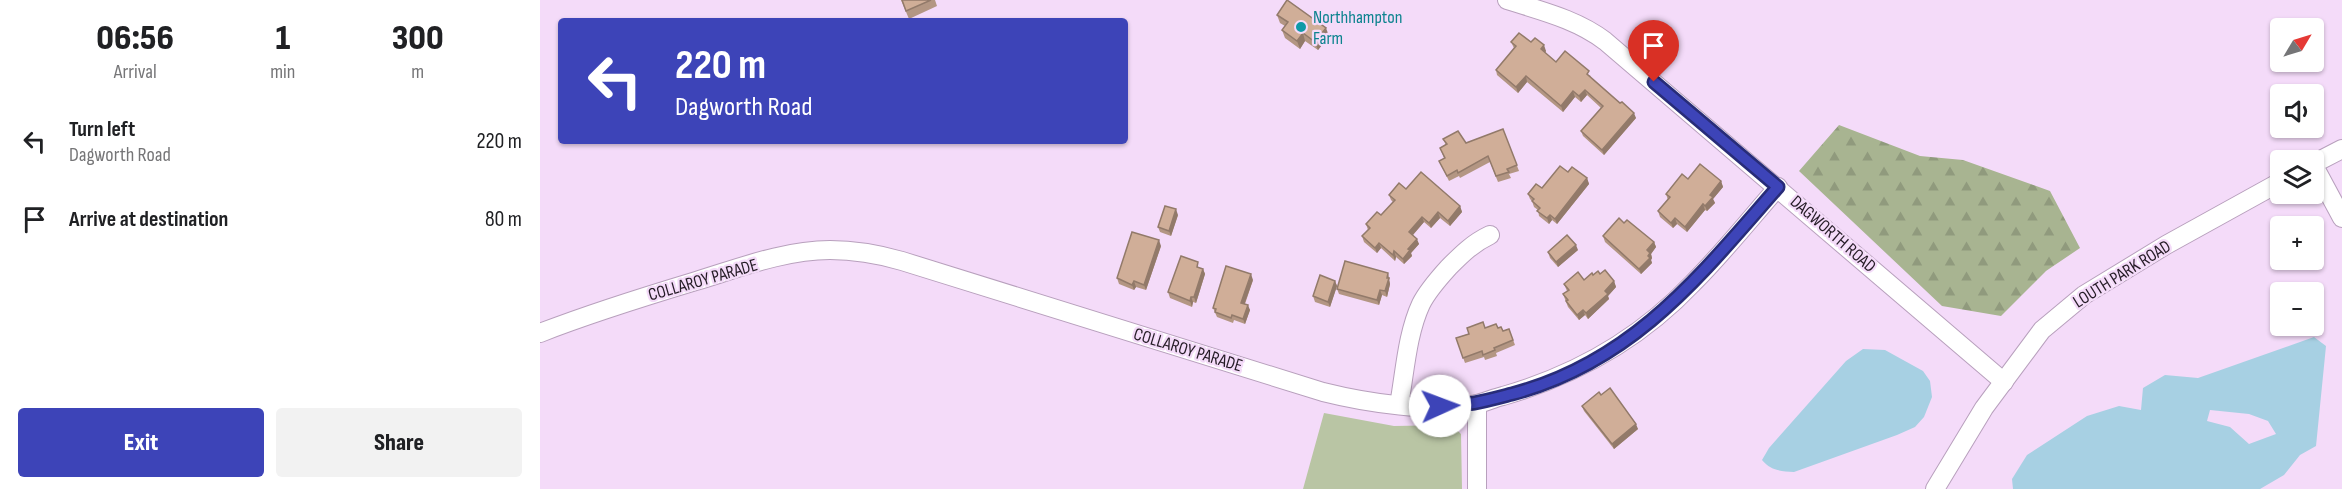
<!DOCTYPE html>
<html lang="en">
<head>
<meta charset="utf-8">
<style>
  body { margin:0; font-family:"Sofia Sans Condensed",sans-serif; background:#f2f2f2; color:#202124; height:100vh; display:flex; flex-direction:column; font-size:22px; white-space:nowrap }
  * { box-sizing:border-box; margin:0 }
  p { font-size:20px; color:#757577 }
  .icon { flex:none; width:33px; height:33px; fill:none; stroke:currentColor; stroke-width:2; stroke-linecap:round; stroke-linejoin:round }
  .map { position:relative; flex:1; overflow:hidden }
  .side { display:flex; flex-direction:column; background:#fff; width:540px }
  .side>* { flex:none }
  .banner { position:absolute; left:18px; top:18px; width:570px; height:126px; border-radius:6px; box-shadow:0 2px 4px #0004; background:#3d44b8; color:#fff; overflow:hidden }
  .needle { width:39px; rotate:52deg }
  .fabs { position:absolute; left:1730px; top:18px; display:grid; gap:12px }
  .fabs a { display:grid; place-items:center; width:54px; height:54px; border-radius:6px; background:#fff; box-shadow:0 2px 4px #0004; font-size:30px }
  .pin { position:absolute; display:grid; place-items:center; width:51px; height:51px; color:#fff; margin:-62px -26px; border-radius:50% 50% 50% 0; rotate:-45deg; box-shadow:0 0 6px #0007 }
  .pin .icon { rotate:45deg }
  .me { position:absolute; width:66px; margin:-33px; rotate:88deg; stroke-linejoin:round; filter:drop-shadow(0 0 4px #0008) }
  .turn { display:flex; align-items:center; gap:21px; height:126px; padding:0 18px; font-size:27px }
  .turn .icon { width:78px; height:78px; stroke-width:2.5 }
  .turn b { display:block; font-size:42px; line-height:51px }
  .eta { display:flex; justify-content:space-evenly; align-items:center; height:102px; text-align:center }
  .eta b { font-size:36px; font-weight:800; line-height:42px }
  .primary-button { display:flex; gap:12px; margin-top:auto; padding:12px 18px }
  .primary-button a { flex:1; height:69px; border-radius:6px; background:#3d44b8; color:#fff; font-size:24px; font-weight:800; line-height:69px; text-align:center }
  .primary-button a+a { background:#f2f2f2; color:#202124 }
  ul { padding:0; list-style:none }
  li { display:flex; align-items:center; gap:18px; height:78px; padding:0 18px }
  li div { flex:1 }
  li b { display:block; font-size:22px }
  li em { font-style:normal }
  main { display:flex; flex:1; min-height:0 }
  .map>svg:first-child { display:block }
  .forest { fill:url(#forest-firs) }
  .park { fill:#b9c5a4 }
  .water { fill:#a7d0e3; fill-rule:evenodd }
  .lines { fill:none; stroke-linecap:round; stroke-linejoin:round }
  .minor-casing { stroke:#b8a0bd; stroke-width:20 }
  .minor { stroke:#fff; stroke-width:18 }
  .wall { fill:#b39683 }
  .shaded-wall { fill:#927a6a }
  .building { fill:#d0ae98; stroke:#927a6a; stroke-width:1.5 }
  .route-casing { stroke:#282c78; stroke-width:15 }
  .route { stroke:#3d44b8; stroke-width:10 }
  .culture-dot { fill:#0f9aa8; stroke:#f4dbf9; stroke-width:2 }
  .labels { text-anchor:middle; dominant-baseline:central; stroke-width:4.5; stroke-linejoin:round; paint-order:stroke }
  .culture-label { font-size:18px; fill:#0d838f; stroke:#f4dbf9; text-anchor:start }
  .street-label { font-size:18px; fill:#241b25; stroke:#f4dbf9 }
</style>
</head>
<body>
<main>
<section class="side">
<div class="eta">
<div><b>06:56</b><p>Arrival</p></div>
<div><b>1</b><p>min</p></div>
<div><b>300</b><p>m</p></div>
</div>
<ul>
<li><svg class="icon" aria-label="left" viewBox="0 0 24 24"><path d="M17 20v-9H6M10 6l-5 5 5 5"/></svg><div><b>Turn left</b><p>Dagworth Road</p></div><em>220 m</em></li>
<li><svg class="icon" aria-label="arrive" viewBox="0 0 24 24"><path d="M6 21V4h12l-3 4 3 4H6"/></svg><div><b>Arrive at destination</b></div><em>80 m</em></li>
</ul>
<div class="primary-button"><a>Exit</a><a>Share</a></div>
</section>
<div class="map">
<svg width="1802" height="489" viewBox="0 0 1802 489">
  <defs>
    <pattern id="forest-firs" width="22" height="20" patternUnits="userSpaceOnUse" patternTransform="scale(1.5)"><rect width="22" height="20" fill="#a8b491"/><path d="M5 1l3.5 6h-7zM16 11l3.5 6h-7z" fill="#909a7d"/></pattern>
  </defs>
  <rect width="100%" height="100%" fill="#f4dbf9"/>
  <polygon class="forest" points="1299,125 1380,156 1423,160 1510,191 1540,248 1506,271 1461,316 1402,306 1259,171"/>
  <polygon class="park" points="784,413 854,426 912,425 921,434 922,489 763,489"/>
  <g class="water">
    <path d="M1774,337L1786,346L1776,446L1760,455L1744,475L1720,489H1473L1472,479L1487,455L1547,416L1579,406L1601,410L1603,388L1625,375L1658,378ZM1670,410L1709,414L1728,421L1736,434L1709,444L1690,427L1667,421Z"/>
    <path d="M1323,349L1345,350L1383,371L1390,381L1392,397L1384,417L1375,427L1357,435L1254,472C1241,471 1231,471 1222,460L1229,448L1306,361Z"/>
  </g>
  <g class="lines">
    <g class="minor-casing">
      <g id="minor">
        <path d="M967,0C1001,11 1036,19 1065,41L1464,382"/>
        <polyline points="1773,164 1802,218"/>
        <polyline points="1773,164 1802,149"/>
        <path d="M0,333C51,313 103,297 156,281C199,268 245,250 290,250C314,250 338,254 362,261L783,392C827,403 892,413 937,404C946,402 954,398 963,396C1036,375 1100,339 1153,283C1183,253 1210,219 1238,187"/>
        <polyline points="937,404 937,489"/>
        <path d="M859,405C865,372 867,334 881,304C888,290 899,278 909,267C922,254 933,243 950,235"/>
        <polyline points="1395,489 1444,408 1502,330 1544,295 1626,245 1740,182"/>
      </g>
    </g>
    <use href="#minor" class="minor"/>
  </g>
  <g class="wall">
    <polygon points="361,0 395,0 397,6 369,19"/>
    <polygon points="737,15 789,36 778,50 765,41 760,49 745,38 742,30 745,26 740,23"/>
    <polygon points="971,42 991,42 1006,51 1005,53 1016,62 1051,76 1050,77 1096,118 1064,155 1043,136 1041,131 1061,108 1047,95 1041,102 1035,97 1023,112 987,82 978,93 957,75 956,70 974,48"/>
    <polygon points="963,129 979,171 969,174 971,178 958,182 950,162 920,178 919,176 909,181 899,161 904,158 900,148 906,145 903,139 926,143"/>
    <polygon points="1028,172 1047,178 1049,184 1017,224 1012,220 1009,224 999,216 998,210 994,207 992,201 990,199 988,194 1002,188"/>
    <polygon points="1148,179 1181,181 1183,187 1173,199 1175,203 1167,211 1165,210 1147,232 1137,224 1133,228 1120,217 1118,211 1128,200 1126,194"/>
    <polygon points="866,189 920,206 922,212 910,226 900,218 891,228 884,222 873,235 879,244 871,253 872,256 864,264 856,257 855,261 841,248 837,253 824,242 822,236 828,230 826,224 841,215 853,202 851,200 849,195"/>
    <polygon points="638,215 631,236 620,232 618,227"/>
    <polygon points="1084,223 1114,242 1116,247 1111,254 1112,258 1111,260 1112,263 1101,274 1065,242 1063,236"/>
    <polygon points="621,246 606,290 596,287 594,290 579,284 577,278"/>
    <polygon points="1038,250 1018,267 1010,258 1008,252"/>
    <polygon points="660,268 663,269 665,274 656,303 653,302 652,307 630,298 628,292"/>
    <polygon points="1060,274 1074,281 1076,287 1068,296 1069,299 1048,319 1045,315 1039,320 1028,307 1023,294 1027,291 1024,284 1044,280 1053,275"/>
    <polygon points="850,278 849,280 850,284 847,297 842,295 839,305 799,294 797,289"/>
    <polygon points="713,280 705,304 710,310 705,324 694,320 693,323 677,317 673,308"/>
    <polygon points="795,281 797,286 790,307 775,302 773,296"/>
    <polygon points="945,328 958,328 963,331 969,329 975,345 956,353 957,356 945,360 944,357 925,363 916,338"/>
    <polygon points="1061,395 1098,429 1074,449 1044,411 1042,406"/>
  </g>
  <g class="shaded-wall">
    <polygon points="786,28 789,36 778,50 775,42"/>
    <polygon points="763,33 765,41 760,49 757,41"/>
    <polygon points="1004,45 1006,51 1003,55 1001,49"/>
    <polygon points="986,76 987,82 978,93 976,87"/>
    <polygon points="1045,90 1047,95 1041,102 1039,96"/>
    <polygon points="1033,91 1035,97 1023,112 1021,106"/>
    <polygon points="1094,113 1096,118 1064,155 1062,150"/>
    <polygon points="1047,178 1049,184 1017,224 1015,219"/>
    <polygon points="1181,181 1183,187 1173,199 1175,203 1167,211 1165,206 1170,195"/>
    <polygon points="1163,204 1165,210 1147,232 1145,227"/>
    <polygon points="920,206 922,212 910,226 908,221"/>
    <polygon points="636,209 638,215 631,236 629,231"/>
    <polygon points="898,212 900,218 891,228 889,223"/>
    <polygon points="1010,215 1012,220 1009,224 1007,218"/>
    <polygon points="882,217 884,222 871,237 869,232"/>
    <polygon points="1135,218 1137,224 1133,228 1131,223"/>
    <polygon points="877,239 879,244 871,253 872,256 864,264 863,259 868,249"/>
    <polygon points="619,240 621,246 606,290 604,285"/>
    <polygon points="1114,242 1116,247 1111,254 1112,258 1111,260 1112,263 1101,274 1099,269 1108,256 1107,250"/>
    <polygon points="839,243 841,248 837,253 835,248"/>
    <polygon points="1036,245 1038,250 1018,267 1016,262"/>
    <polygon points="854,251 856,257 855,261 853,255"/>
    <polygon points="663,269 665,274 656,303 654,297"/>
    <polygon points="848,273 850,284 847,297 845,291"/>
    <polygon points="711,274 713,280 703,308 701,303"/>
    <polygon points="594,281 596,287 594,290 592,285"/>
    <polygon points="795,281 797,286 790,307 788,302"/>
    <polygon points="1074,281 1076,287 1068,296 1069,299 1048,319 1046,313"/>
    <polygon points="840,290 842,295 839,305 837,300"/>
    <polygon points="651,297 653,302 652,307 650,301"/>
    <polygon points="708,305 710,310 705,324 703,319"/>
    <polygon points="1043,310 1045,315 1039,320 1037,315"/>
    <polygon points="1096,424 1098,429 1074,449 1072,444"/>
  </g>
  <g class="building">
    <polygon points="362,0 391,0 366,11"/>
    <polygon points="747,0 786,28 775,42 763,33 757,41 742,30 748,22 737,15"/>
    <polygon points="979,33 991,42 995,38 1004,45 1001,49 1016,62 1025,51 1049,71 1047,74 1080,103 1082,102 1094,113 1062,150 1041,131 1063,106 1045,90 1039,96 1033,91 1021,106 986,76 976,87 956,70 976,46 971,42"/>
    <polygon points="963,129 977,165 967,169 969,172 956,176 948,156 918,173 917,170 907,176 899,161 905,158 900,148 907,144 903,139 918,131 926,143"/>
    <polygon points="1160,164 1181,181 1170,195 1173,197 1165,206 1163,204 1145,227 1135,218 1131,223 1118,211 1130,197 1126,194 1142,174 1148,179"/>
    <polygon points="1020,166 1028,172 1032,167 1047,178 1015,219 1010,215 1007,218 997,211 1000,208 992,201 994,199 988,194 996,184 1002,188"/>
    <polygon points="881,172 920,206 908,221 898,212 889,223 882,217 869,232 877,239 868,249 870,250 863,259 854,251 853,255 839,243 835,248 822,236 830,228 826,224 837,212 841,215 855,200 849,195 859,183 866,189"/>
    <polygon points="625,206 636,209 629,231 618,227"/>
    <polygon points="1079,218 1084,223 1087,220 1114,242 1107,250 1110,253 1108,256 1110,258 1099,269 1063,236"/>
    <polygon points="592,232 619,240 604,285 594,281 592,285 577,278"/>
    <polygon points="1027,235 1036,245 1016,262 1008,252"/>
    <polygon points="641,256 658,262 657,267 663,269 654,297 651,297 650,301 628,292"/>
    <polygon points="805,261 848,273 847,278 849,278 845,291 840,290 837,300 797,289"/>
    <polygon points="686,266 711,274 701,303 708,305 703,319 692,315 691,318 675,312 676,309 673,308"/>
    <polygon points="1065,270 1074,281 1065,291 1068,294 1046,313 1043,310 1037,315 1026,301 1028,300 1023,294 1029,290 1024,284 1038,272 1044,280 1052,273 1053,275 1058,271 1060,274"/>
    <polygon points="780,275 795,281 788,302 773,296"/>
    <polygon points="943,322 945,328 956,324 958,328 961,327 963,331 969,329 973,340 954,348 955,350 943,355 942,351 923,358 916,338 929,334 927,328"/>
    <polygon points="1070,388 1096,424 1072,444 1042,406 1059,392 1061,395"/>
  </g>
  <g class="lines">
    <g class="route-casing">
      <path id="route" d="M900,406C928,406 945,401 972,394C1093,362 1159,277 1238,187L1114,82"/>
    </g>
    <use href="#route" class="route"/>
  </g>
  <circle class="culture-dot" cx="761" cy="27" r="6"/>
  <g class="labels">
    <g class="culture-label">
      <text x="773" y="17">Northhampton<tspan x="773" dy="21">Farm</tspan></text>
    </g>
    <g class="street-label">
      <text transform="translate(1293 234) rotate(41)">DAGWORTH ROAD</text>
      <text transform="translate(1582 274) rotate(-32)">LOUTH PARK ROAD</text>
      <text transform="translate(163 280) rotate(-16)">COLLAROY PARADE</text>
      <text transform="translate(648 350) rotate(17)">COLLAROY PARADE</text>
    </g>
  </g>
</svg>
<div class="fabs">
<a><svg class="needle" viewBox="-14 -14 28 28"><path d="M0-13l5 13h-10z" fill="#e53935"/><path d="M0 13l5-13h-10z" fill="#757577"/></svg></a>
<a><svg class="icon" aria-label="sound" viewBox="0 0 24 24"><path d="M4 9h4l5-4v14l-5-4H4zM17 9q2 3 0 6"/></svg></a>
<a><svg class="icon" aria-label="layers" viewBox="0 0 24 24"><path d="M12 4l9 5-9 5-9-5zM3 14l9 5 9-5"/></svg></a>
<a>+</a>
<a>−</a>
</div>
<div class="pin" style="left:1114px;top:82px;background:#d93025"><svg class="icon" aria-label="arrive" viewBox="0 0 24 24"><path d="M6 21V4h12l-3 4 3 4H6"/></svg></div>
<svg class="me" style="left:900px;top:406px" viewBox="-20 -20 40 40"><circle r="19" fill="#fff"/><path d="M0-13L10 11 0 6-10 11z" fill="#3d44b8"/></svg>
<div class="banner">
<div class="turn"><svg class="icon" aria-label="left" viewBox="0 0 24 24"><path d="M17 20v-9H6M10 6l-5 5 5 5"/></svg><div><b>220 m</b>Dagworth Road</div></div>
</div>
</div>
</main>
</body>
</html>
